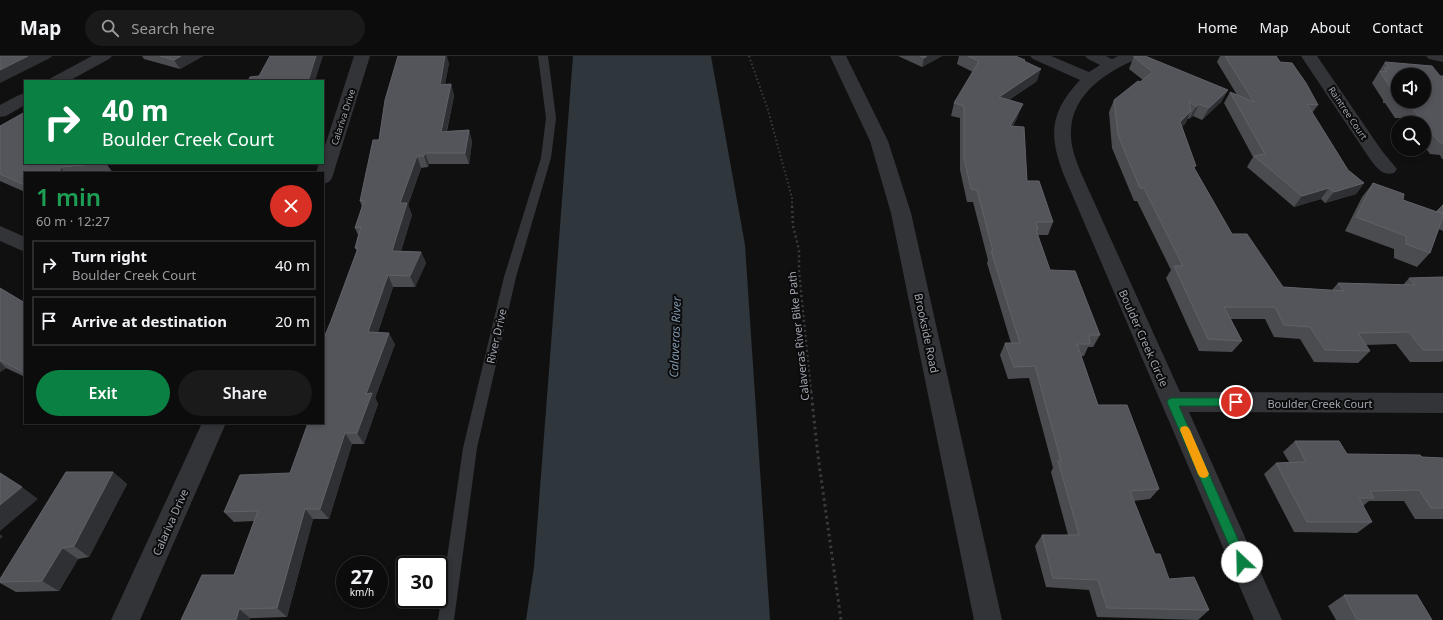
<!DOCTYPE html>
<html lang="en">
<head>
<meta charset="utf-8">
<style>
  body { margin:0; font-family:"Noto Sans",sans-serif; background:#1a1a1b; color:#f1f3f6; height:100vh; display:flex; flex-direction:column; font-size:15px; white-space:nowrap }
  * { box-sizing:border-box; margin:0 }
  p { font-size:13px; color:#9a9b9d }
  .icon { flex:none; width:22px; height:22px; fill:none; stroke:currentColor; stroke-width:2; stroke-linecap:round; stroke-linejoin:round }
  .map { position:relative; flex:1; overflow:hidden }
  .sheet { position:absolute; left:24px; top:116px; width:300px; height:252px; display:flex; flex-direction:column; background:#0c0c0d; border-radius:0px; box-shadow:0 2px 6px #0003,0 0 0 1px #2c2c2e }
  .sheet>* { flex:none }
  .guide { position:absolute; left:24px; top:24px; width:300px; height:84px; border-radius:0px; box-shadow:0 2px 6px #0003,0 0 0 1px #2c2c2e; background:#0b8043; color:#fff; overflow:hidden }
  .tools { position:absolute; left:1391px; top:12px; display:grid; gap:8px }
  .tools a { display:grid; place-items:center; width:40px; height:40px; border-radius:50%; background:#0c0c0d; box-shadow:0 2px 6px #0003,0 0 0 1px #2c2c2e; font-size:20px }
  .speed { position:absolute; left:336px; top:500px; display:flex; gap:8px; font-size:20px; font-weight:700; text-align:center }
  .speed>* { display:grid; place-content:center; width:52px; height:52px; border-radius:50%; background:#0c0c0d; box-shadow:0 2px 6px #0003,0 0 0 1px #2c2c2e; line-height:1 }
  .speed small { font-size:10px; font-weight:400 }
  .speed .limit { border:2px solid #111; border-radius:6px; background:#fff; color:#111 }
  .pin { position:absolute; display:grid; place-items:center; width:34px; height:34px; color:#fff; margin:-17px; border:2px solid #fff; border-radius:50%; box-shadow:0 1px 4px #0007 }
  .me { position:absolute; width:44px; margin:-22px; rotate:336deg; stroke-linejoin:round; filter:drop-shadow(0 0 3px #0008) }
  .turn { display:flex; align-items:center; gap:14px; height:84px; padding:0 12px; font-size:18px }
  .turn .icon { width:52px; height:52px; stroke-width:2.5 }
  .turn b { display:block; font-size:28px; line-height:34px }
  .round { display:grid; place-items:center; flex:none; width:42px; height:42px; border-radius:21px; background:#1a1a1b }
  .overview { display:flex; align-items:center; justify-content:space-between; height:68px; padding:0 12px }
  h1 { font-size:24px; font-weight:600; line-height:30px; color:#1e9e55 }
  .primary-button { display:flex; gap:8px; margin-top:auto; padding:8px 12px }
  .primary-button a { flex:1; height:46px; border-radius:24px; background:#0b8043; color:#fff; font-size:16px; font-weight:600; line-height:46px; text-align:center }
  .primary-button a+a { background:#1a1a1b; color:#f1f3f6 }
  ul { padding:0; list-style:none }
  li { display:flex; align-items:center; gap:12px; height:50px; margin:0 8px 6px; padding:0 4px; border:2px solid #2c2c2e; border-radius:0px }
  li div { flex:1 }
  li b { display:block; font-size:15px }
  li em { font-style:normal }
  header { display:flex; align-items:center; gap:24px; box-sizing:border-box; height:56px; padding:0 20px; background:#0c0c0d; border-bottom:1px solid #2c2c2e }
  header strong { font-size:19px }
  nav { display:flex; gap:22px; margin-inline-start:auto; font-size:14px }
  .search { width:280px; height:36px; background:#1a1a1b; display:flex; align-items:center; gap:10px; box-sizing:border-box; padding:0 14px; border-radius:22px; color:#9a9b9d; font-size:15px }
  .map>svg:first-child { display:block }
  .water { fill:#2f363c }
  .lines { fill:none; stroke-linecap:round; stroke-linejoin:round }
  .path-far2 { stroke:#393b3e; stroke-width:2; stroke-dasharray:1.5 2.5; stroke-linecap:butt }
  .path-far1 { stroke:#393b3e; stroke-width:2.5; stroke-dasharray:2 3; stroke-linecap:butt }
  .path { stroke:#393b3e; stroke-width:3; stroke-dasharray:2.5 3.5; stroke-linecap:butt }
  .service { fill:#333438; fill-rule:evenodd }
  .minor { fill:#333438; fill-rule:evenodd }
  .tertiary { fill:#333438; fill-rule:evenodd }
  .wall { fill:#4b4c50; fill-rule:evenodd }
  .shaded-wall { fill:#2f3033 }
  .building { fill:#54555b; stroke:#606268 }
  .route { fill:#0b8043; stroke:#07532c }
  .slow { fill:#f59e0b }
  .labels { text-anchor:middle; dominant-baseline:central; stroke-width:4; stroke-linejoin:round; paint-order:stroke }
  .far-street-label { font-size:9px; fill:#a3a6b0; stroke:#0b0b0c }
  .street-label { font-size:11px; fill:#a3a6b0; stroke:#0b0b0c }
  .water-label { font-size:12px; font-style:italic; fill:#7c93a9; stroke:#0b0b0c }
</style>
</head>
<body>
<header>
<strong>Map</strong>
<div class="search"><svg class="icon" aria-label="search" viewBox="0 0 24 24"><circle cx="10" cy="10" r="6"/><path d="M15 15l6 6"/></svg>Search here</div>
<nav><a>Home</a><a>Map</a><a>About</a><a>Contact</a></nav>
</header>
<div class="map">
<svg width="1443" height="564" viewBox="0 0 1443 564">
  <rect width="100%" height="100%" fill="#101011"/>
  <polygon class="water" points="573,0 711,0 745,189 770,564 526,564 534,511"/>
  <g class="lines">
    <polyline class="path-far2" points="749,0 768,54 792,142 792,151"/>
    <polyline class="path-far1" points="792,150 793,170 799,194 799,216 811,336"/>
    <polyline class="path" points="811,335 818,400 841,564"/>
    <polygon class="service" points="538,0 548,0 556,62 551,102 516,221 477,392 454,564 438,564 463,392 504,221 541,102 546,62"/>
    <g class="minor">
      <polygon points="92,0 112,0 109,3 69,25 49,25 51,22"/>
      <polygon points="354,0 370,0 332,122 329,126 323,128 323,117 316,117 319,107 323,107 323,96"/>
      <path d="M1030,0H1051L1089,16L1100,9L1088,3L1085,0H1106L1112,3L1118,0H1140L1137,3C1106,16 1072,38 1071,75C1070,90 1076,104 1081,117L1180,336L1443,337V357L1189,356L1282,564H1254L1063,117C1048,77 1051,55 1080,24L1033,3Z"/>
      <path d="M1301,0H1317L1382,95L1397,113L1394,117C1382,120 1377,112 1370,103Z"/>
      <polygon points="1426,0 1443,0 1443,6 1429,3"/>
      <polygon points="25,37 25,49 6,60 0,61 0,49 19,39"/>
      <polygon points="0,170 25,181 25,196 0,185"/>
      <polygon points="202,367 226,367 140,564 111,564"/>
    </g>
    <polygon class="tertiary" points="830,0 846,0 888,85 911,157 1002,564 974,564 891,157 870,85"/>
  </g>
  <g class="wall">
    <polygon points="142,0 203,0 180,13 144,3"/>
    <polygon points="898,0 942,0 922,11"/>
    <polygon points="959,0 1016,0 1025,4 1025,6 1037,25 1009,44 1018,60 1013,70 1027,125 1053,166 1048,179 1038,179 1050,214 1100,279 1093,291 1088,291 1084,300 1081,300 1098,349 1159,433 1150,443 1133,445 1155,498 1169,523 1209,554 1198,564 1097,561 1089,534 1046,531 1035,490 1042,479 1068,479 1051,416 1053,412 1029,322 1008,323 1000,299 1005,287 1011,287 987,207 988,204 973,146 967,146 960,114 960,62 951,60 954,47 973,16 957,8"/>
    <polygon points="1134,0 1228,34 1221,46 1202,64 1193,60 1189,63 1188,62 1185,68 1182,70 1196,110 1194,112 1232,178 1283,231 1332,234 1338,227 1403,229 1409,222 1443,221 1443,305 1441,306 1410,306 1396,288 1365,289 1370,295 1358,307 1314,306 1300,283 1274,281 1265,263 1231,263 1242,285 1232,296 1199,295 1166,222 1171,214 1137,145 1134,145 1112,92 1109,56 1114,44 1143,24 1129,13"/>
    <polygon points="1220,0 1276,0 1280,6 1318,49 1312,57 1348,114 1364,127 1356,138 1325,147 1321,143 1294,151 1247,111 1253,101 1224,47 1230,36 1237,39 1217,6"/>
    <path d="M1385,6L1440,20H1443V103H1442L1440,99L1430,98L1424,90V67H1406L1402,62H1395L1385,47H1383V44L1372,27ZM1398,19L1424,45H1398Z"/>
    <polygon points="449,7 445,28 451,28 454,40 447,75 469,74 472,86 469,108 429,108 428,111 421,112 408,149 412,159 401,195 421,196 426,207 415,231 393,231 378,276 395,288 375,342 378,348 364,388 352,388 329,463 313,463 287,561 181,564 234,519 254,465 234,466 224,456 290,417 323,367 331,265 357,195 355,192 358,179 355,172 362,151 360,145 379,84"/>
    <polygon points="0,70 25,107 106,107 113,117 25,117 25,136 0,125"/>
    <polygon points="224,107 242,107 225,108"/>
    <polygon points="1373,127 1403,144 1437,156 1443,148 1443,175 1439,173 1430,197 1417,211 1394,202 1394,193 1345,175 1362,141"/>
    <polygon points="0,232 25,247 25,321 6,312 0,316"/>
    <polygon points="1295,385 1347,398 1443,402 1443,463 1415,463 1404,445 1369,445 1363,450 1372,466 1357,477 1294,476 1264,418 1276,407 1289,406 1283,396"/>
    <polygon points="113,416 127,428 89,501 78,503 59,535 16,536 0,527 0,523"/>
    <polygon points="1344,539 1432,564 1336,564 1328,550"/>
  </g>
  <g class="shaded-wall">
    <polygon points="28,0 51,0 52,1 0,27 0,14"/>
    <polygon points="181,0 203,0 180,13 174,4"/>
    <polygon points="316,0 323,0 315,25 308,25"/>
    <polygon points="442,0 447,0 449,7 443,40 440,29"/>
    <polygon points="927,0 942,0 922,11 924,2"/>
    <polygon points="1041,13 1037,25 995,53 999,41"/>
    <polygon points="451,28 454,40 444,87 441,76"/>
    <polygon points="1228,34 1221,46 1202,64 1209,52"/>
    <polygon points="1023,48 1018,60 1006,82 1010,70"/>
    <polygon points="1199,48 1193,60 1189,63 1196,51"/>
    <polygon points="1191,55 1185,68 1174,78 1180,66"/>
    <polygon points="469,74 472,86 469,108 465,97"/>
    <polygon points="425,97 429,108 428,111 424,100"/>
    <polygon points="417,100 421,112 408,149 412,159 397,207 392,195 400,147"/>
    <polygon points="60,111 65,117 60,117"/>
    <polygon points="1364,127 1356,138 1325,147 1334,136"/>
    <polygon points="1329,132 1321,143 1294,151 1302,140"/>
    <polygon points="421,196 426,207 415,231 410,220"/>
    <polygon points="388,219 393,231 374,288 368,276"/>
    <polygon points="389,277 395,288 375,342 378,348 364,388 357,377 366,338"/>
    <polygon points="0,306 6,312 0,316"/>
    <polygon points="345,377 352,388 329,463 320,453"/>
    <polygon points="113,416 127,428 89,501 74,490"/>
    <polygon points="22,431 38,443 0,475 0,449"/>
    <polygon points="305,453 313,463 287,561 277,552"/>
    <polygon points="0,478 3,481 0,483"/>
    <polygon points="62,492 78,503 59,535 42,525"/>
    <polygon points="239,553 250,562 250,564 236,564"/>
  </g>
  <g class="building">
    <polygon points="0,0 28,0 0,14"/>
    <polygon points="160,0 181,0 174,4"/>
    <polygon points="270,0 316,0 308,25 248,25 250,21 259,20"/>
    <polygon points="398,0 445,0 440,29 451,28 441,76 469,74 465,97 425,97 424,100 417,100 400,147 407,147 392,195 421,196 410,220 388,219 368,276 389,277 366,338 372,337 357,377 345,377 320,453 305,453 277,552 239,553 236,564 181,564 202,519 234,519 258,455 224,456 240,419 290,417 308,367 323,367 323,284 331,265 358,192 355,192 361,171 355,172 364,145 360,145 373,84 379,84 385,44"/>
    <polygon points="920,0 927,0 924,2"/>
    <polygon points="968,0 1015,0 1025,4 1024,5 1041,13 999,41 1023,48 1010,70 1024,71 1027,125 1039,125 1053,166 1036,166 1038,174 1036,174 1050,214 1075,215 1100,279 1089,279 1090,288 1077,288 1098,349 1127,349 1159,433 1130,435 1155,498 1160,498 1169,523 1194,521 1209,554 1107,552 1098,524 1053,522 1042,479 1079,479 1058,405 1061,405 1035,310 1014,311 1005,287 1020,287 991,195 993,195 977,134 971,133 964,102 964,50 954,47 979,5"/>
    <polygon points="1134,0 1145,0 1228,34 1209,52 1199,48 1196,51 1189,45 1191,55 1180,66 1196,110 1193,110 1232,178 1247,178 1283,231 1344,235 1338,227 1415,229 1409,222 1443,221 1443,278 1442,278 1443,279 1443,294 1423,294 1409,276 1358,277 1370,295 1325,294 1310,271 1284,269 1275,251 1224,251 1242,285 1208,283 1174,210 1183,210 1144,132 1140,132 1118,79 1114,44 1138,25 1140,26 1153,16 1134,1"/>
    <polygon points="1225,0 1276,0 1280,6 1292,7 1306,27 1318,49 1307,48 1348,114 1364,127 1334,136 1329,132 1302,140 1254,100 1265,98 1230,36 1254,46"/>
    <polygon points="1385,6 1432,10 1440,20 1443,20 1443,87 1440,87 1411,51 1404,51 1400,45 1424,45 1424,19 1398,19 1398,43 1394,36 1391,36 1391,33 1380,15 1387,16 1384,12 1389,12"/>
    <polygon points="25,56 25,107 106,107 60,111 60,117 25,117 25,129 0,118 0,70"/>
    <polygon points="1373,127 1404,138 1403,144 1443,158 1443,160 1430,197 1406,188 1406,180 1356,161"/>
    <polygon points="1443,149 1443,158 1437,155"/>
    <polygon points="0,232 25,247 25,317 0,304"/>
    <polygon points="1295,385 1339,385 1347,398 1420,399 1422,401 1443,402 1443,452 1431,452 1419,434 1370,435 1374,442 1359,442 1372,466 1307,466 1276,407 1306,406"/>
    <polygon points="66,416 113,416 74,490 62,492 42,525 0,526 0,523"/>
    <polygon points="0,417 22,431 0,449"/>
    <polygon points="1344,539 1417,539 1432,564 1357,564"/>
  </g>
  <polygon class="route" points="1172,342 1236,342 1239,343 1241,346 1239,349 1236,350 1179,350 1248,506 1246,510 1242,511 1238,510 1167,346 1169,343"/>
  <polygon class="slow" points="1185,370 1188,371 1190,374 1209,418 1207,421 1204,422 1200,421 1198,418 1180,374 1181,371"/>
  <g class="labels">
    <g class="far-street-label">
      <text transform="translate(1348 57) rotate(56)">Raintree Court</text>
      <text transform="translate(343 61) rotate(-72)">Calariva Drive</text>
    </g>
    <g class="street-label">
      <text transform="translate(927 277) rotate(78)">Brookside Road</text>
      <text transform="translate(496 280) rotate(-77)">River Drive</text>
      <text transform="translate(798 280) rotate(-96)">Calaveras River Bike Path</text>
      <text transform="translate(1144 282) rotate(66)">Boulder Creek Circle</text>
      <text x="1320" y="347">Boulder Creek Court</text>
      <text transform="translate(170 466) rotate(-66)">Calariva Drive</text>
    </g>
    <g class="water-label">
      <text transform="translate(675 281) rotate(-88)">Calaveras River</text>
    </g>
  </g>
</svg>
<div class="tools">
<a><svg class="icon" aria-label="sound" viewBox="0 0 24 24"><path d="M4 9h4l5-4v14l-5-4H4zM17 9q2 3 0 6"/></svg></a>
<a><svg class="icon" aria-label="search" viewBox="0 0 24 24"><circle cx="10" cy="10" r="6"/><path d="M15 15l6 6"/></svg></a>
</div>
<div class="speed"><div>27<small>km/h</small></div><div class="limit">30</div></div>
<div class="pin" style="left:1236px;top:346px;background:#d93025"><svg class="icon" aria-label="arrive" viewBox="0 0 24 24"><path d="M6 21V4h12l-3 4 3 4H6"/></svg></div>
<svg class="me" style="left:1242px;top:506px" viewBox="-20 -20 40 40"><circle r="19" fill="#fff"/><path d="M0-13L10 11 0 6-10 11z" fill="#0b8043"/></svg>
<div class="guide">
<div class="turn"><svg class="icon" aria-label="right" viewBox="0 0 24 24"><path d="M7 20v-9h11M14 6l5 5-5 5"/></svg><div><b>40 m</b>Boulder Creek Court</div></div>
</div>
<section class="sheet">
<div class="overview"><div><h1>1 min</h1><p>60 m · 12:27</p></div><a class="round" style="background:#d93025;color:#fff"><svg class="icon" aria-label="close" viewBox="0 0 24 24"><path d="M6 6l12 12M18 6L6 18"/></svg></a></div>
<ul>
<li><svg class="icon" aria-label="right" viewBox="0 0 24 24"><path d="M7 20v-9h11M14 6l5 5-5 5"/></svg><div><b>Turn right</b><p>Boulder Creek Court</p></div><em>40 m</em></li>
<li><svg class="icon" aria-label="arrive" viewBox="0 0 24 24"><path d="M6 21V4h12l-3 4 3 4H6"/></svg><div><b>Arrive at destination</b></div><em>20 m</em></li>
</ul>
<div class="primary-button"><a>Exit</a><a>Share</a></div>
</section>
</div>
</body>
</html>
